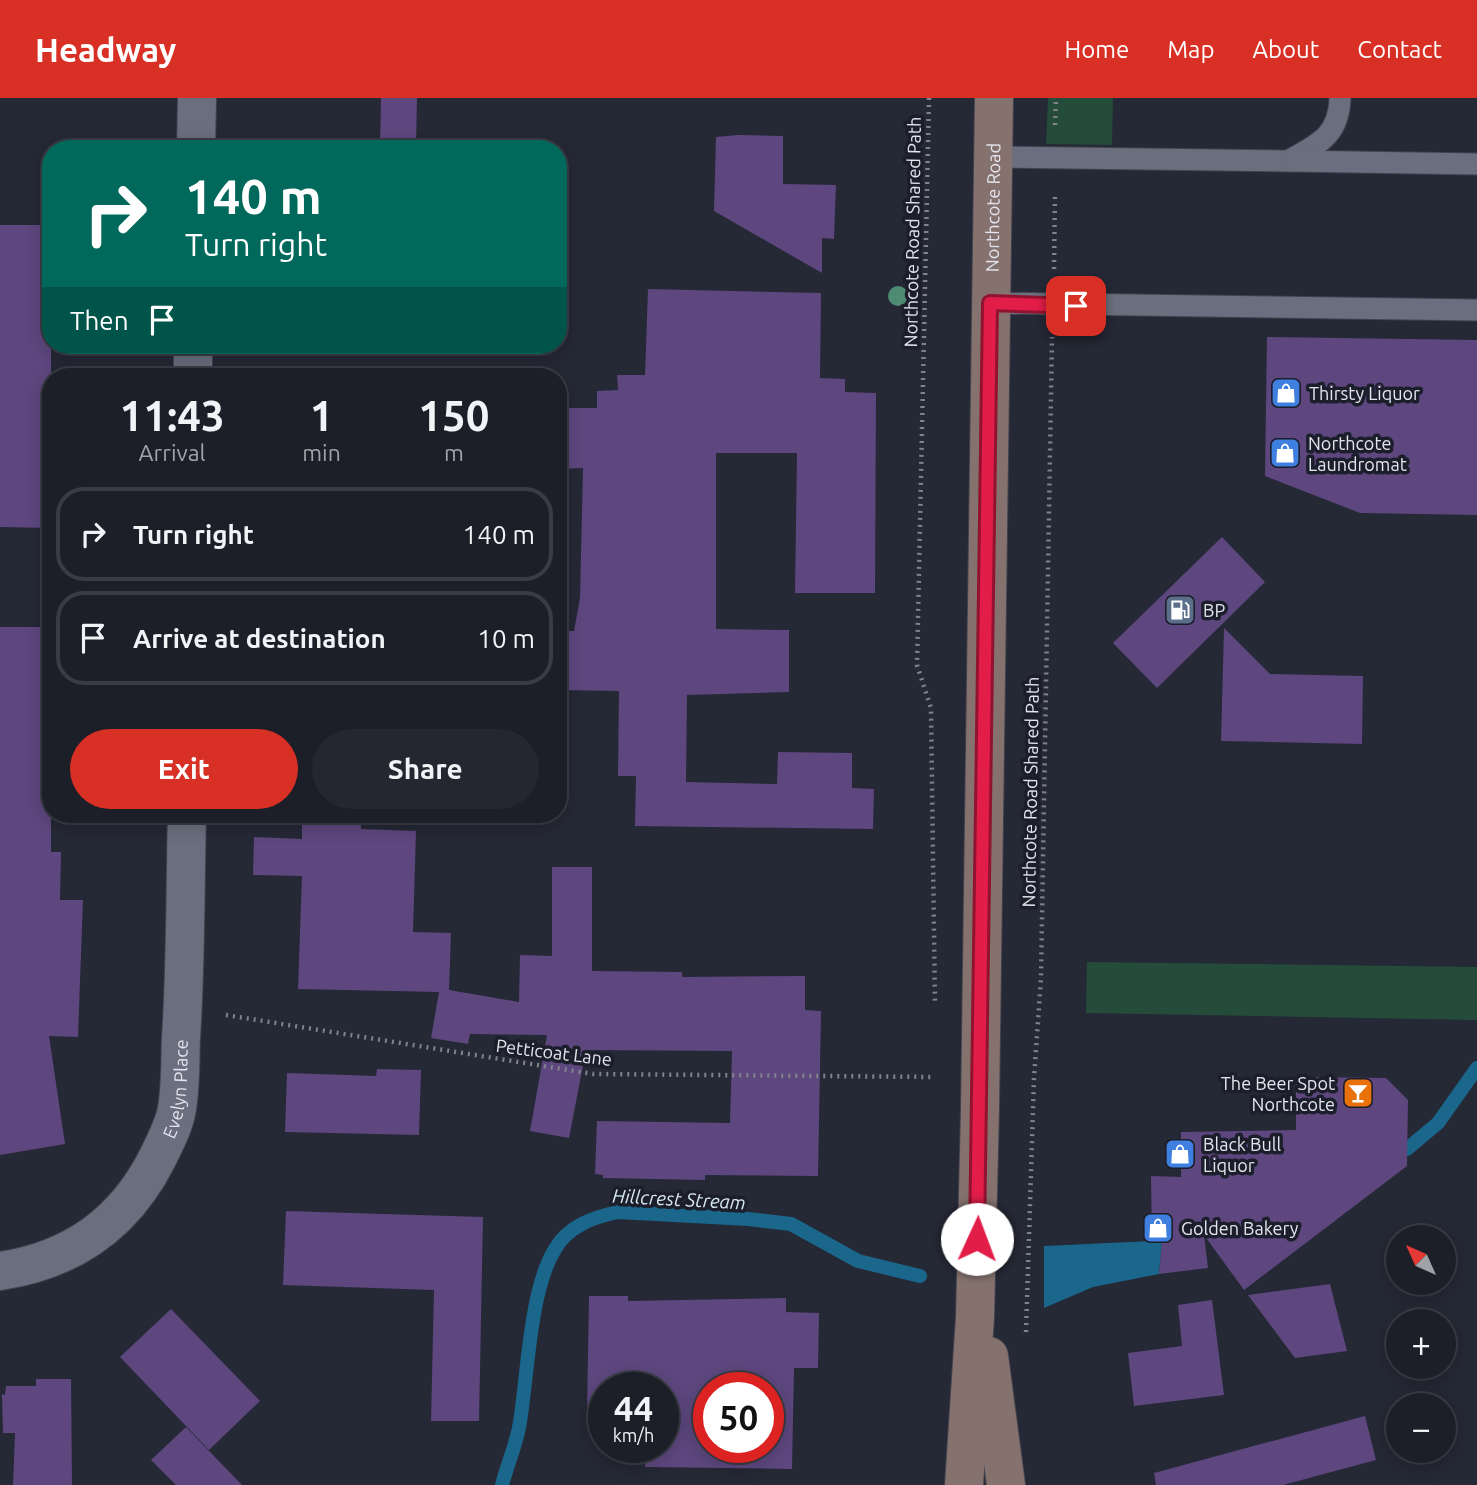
<!DOCTYPE html>
<html lang="en">
<head>
<meta charset="utf-8">
<style>
  body { margin:0; font-family:Ubuntu,sans-serif; background:#252730; color:#f1f3f6; height:100vh; display:flex; flex-direction:column; font-size:26px; white-space:nowrap }
  * { box-sizing:border-box; margin:0 }
  p { font-size:23px; color:#a0a2a8 }
  .icon { flex:none; width:38px; height:38px; fill:none; stroke:currentColor; stroke-width:2; stroke-linecap:round; stroke-linejoin:round }
  .map { position:relative; flex:1; overflow:hidden }
  .sheet { position:absolute; left:42px; top:270px; width:525px; height:455px; display:flex; flex-direction:column; background:#1c1e28; border-radius:28px; box-shadow:0 4px 18px #0003,0 0 0 2px #3a3c45 }
  .sheet>* { flex:none }
  .banner { position:absolute; left:42px; top:42px; width:525px; height:214px; border-radius:28px; box-shadow:0 4px 18px #0003,0 0 0 2px #3a3c45; background:#00695c; color:#fff; overflow:hidden }
  .needle { width:46px; rotate:315deg }
  .buttons { position:absolute; left:1386px; top:1127px; display:grid; gap:14px }
  .buttons a { display:grid; place-items:center; width:70px; height:70px; border-radius:50%; background:#1c1e28; box-shadow:0 4px 18px #0003,0 0 0 2px #3a3c45; font-size:35px }
  .speed { position:absolute; left:588px; top:1274px; display:flex; gap:14px; font-size:35px; font-weight:700; text-align:center }
  .speed>* { display:grid; place-content:center; width:91px; height:91px; border-radius:50%; background:#1c1e28; box-shadow:0 4px 18px #0003,0 0 0 2px #3a3c45; line-height:1 }
  .speed small { font-size:18px; font-weight:400 }
  .speed .limit { border:10px solid #d22; background:#fff; color:#111 }
  .pin { position:absolute; display:grid; place-items:center; width:60px; height:60px; color:#fff; margin:-30px; border-radius:14px; box-shadow:0 4px 10px #0006 }
  .me { position:absolute; width:77px; margin:-38px; rotate:2deg; stroke-linejoin:round; filter:drop-shadow(0 0 5px #0008) }
  .turn { display:flex; align-items:center; gap:24px; height:147px; padding:0 28px; font-size:32px }
  .turn .icon { width:91px; height:91px; stroke-width:2.5 }
  .turn b { display:block; font-size:49px; line-height:60px }
  .then { display:flex; align-items:center; height:66px; padding:0 28px; background:#0003; gap:14px; font-size:26px }
  .eta { display:flex; justify-content:space-evenly; align-items:center; height:119px; text-align:center }
  .eta b { font-size:42px; font-weight:700; line-height:49px }
  .button { display:flex; gap:14px; margin-top:auto; padding:14px 28px }
  .button a { flex:1; height:80px; border-radius:42px; background:#d93025; color:#fff; font-size:28px; font-weight:700; line-height:80px; text-align:center }
  .button a+a { background:#252730; color:#f1f3f6 }
  ul { padding:0; list-style:none }
  li { display:flex; align-items:center; gap:21px; height:94px; margin:0 14px 10px; padding:0 14px; border:4px solid #3a3c45; border-radius:28px }
  li div { flex:1 }
  li b { display:block; font-size:26px }
  li em { font-style:normal }
  header { display:flex; align-items:center; gap:42px; box-sizing:border-box; height:98px; padding:0 35px; background:#d93025; color:#fff }
  header strong { font-size:33px }
  nav { display:flex; gap:38px; margin-inline-start:auto; font-size:24px }
  .map>svg:first-child { display:block }
  .green { fill:#254c3a }
  .water { fill:#1a678b }
  .lines { fill:none; stroke-linecap:round; stroke-linejoin:round }
  .stream { stroke:#1a678b; stroke-width:14 }
  .building { fill:#5d477e; fill-rule:evenodd }
  .service-casing { stroke:#42434e; stroke-width:23 }
  .minor-casing { stroke:#42434e; stroke-width:40 }
  .secondary-casing { stroke:#42434e; stroke-width:40 }
  .path { stroke:#80828d; stroke-width:4.5; stroke-dasharray:2 5; stroke-linecap:butt }
  .service { stroke:#6b6e7e; stroke-width:21 }
  .minor { stroke:#6b6e7e; stroke-width:38 }
  .secondary { stroke:#85726e; stroke-width:38 }
  .tree { fill:#4f8a75 }
  .route-casing { stroke:#92132f; stroke-width:18 }
  .route { stroke:#e11d48; stroke-width:12 }
  .labels { text-anchor:middle; dominant-baseline:central; stroke-width:7; stroke-linejoin:round; paint-order:stroke }
  .street-label { font-size:18px; fill:#e3e4ed; stroke:#1c1e2b }
  .poi-label { font-size:18px; fill:#e3e4ed; stroke:#1c1e2b; text-anchor:start }
  .water-label { font-size:19px; font-style:italic; fill:#d6e8f2; stroke:#1c1e2b }
</style>
</head>
<body>
<header>
<strong>Headway</strong>
<nav><a>Home</a><a>Map</a><a>About</a><a>Contact</a></nav>
</header>
<div class="map">
<svg width="1477" height="1387" viewBox="0 0 1477 1387">
  <rect width="100%" height="100%" fill="#252835"/>
  <g class="green">
    <polygon points="1048,0 1113,0 1112,47 1046,46"/>
    <polygon points="1087,864 1477,869 1477,922 1086,915"/>
  </g>
  <polygon class="water" points="1152,1143 1162,1144 1159,1176 1093,1189 1044,1210 1044,1148"/>
  <g class="lines">
    <g class="stream">
      <polyline points="1407,1051 1438,1025 1477,970"/>
      <path d="M502,1387C507,1368 515,1349 519,1330C528,1279 529,1193 555,1151C568,1128 594,1119 618,1114L748,1121L791,1126L858,1163L920,1178"/>
    </g>
  </g>
  <g class="building">
    <polygon points="381,0 417,0 416,51 380,51"/>
    <polygon points="738,37 783,38 783,86 836,87 834,141 822,140 822,175 714,113 716,39"/>
    <polygon points="0,127 51,127 51,430 0,429"/>
    <polygon points="648,191 821,195 820,280 845,281 845,294 876,295 875,495 795,495 797,355 716,355 716,531 789,532 789,594 687,597 686,684 777,686 778,654 852,655 852,690 874,691 873,731 635,728 636,678 618,678 619,593 558,592 558,533 574,533 580,500 583,370 558,371 558,310 597,310 597,293 618,292 617,277 645,277"/>
    <polygon points="1267,239 1477,242 1477,417 1360,415 1265,378"/>
    <polygon points="1222,439 1265,484 1157,590 1113,545"/>
    <polygon points="0,529 51,529 51,754 61,754 60,802 83,802 78,939 49,938 65,1046 0,1057"/>
    <polygon points="1224,530 1270,576 1363,578 1362,646 1221,643"/>
    <polygon points="302,716 361,716 361,731 416,733 413,834 451,835 449,892 519,904 520,857 552,858 552,769 592,769 592,873 682,874 682,879 805,878 805,912 821,913 818,1078 705,1077 705,1082 603,1080 603,1077 595,1076 597,1023 730,1025 732,953 586,952 569,1040 530,1033 547,937 470,936 468,946 431,940 439,894 298,891 302,778 253,777 254,739 302,741"/>
    <polygon points="377,971 421,972 419,1037 285,1034 287,975 376,978"/>
    <polygon points="1296,979 1386,980 1408,1002 1407,1068 1244,1192 1204,1137 1208,1170 1159,1176 1162,1144 1152,1143 1151,1078 1181,1079 1181,1034 1296,1032"/>
    <polygon points="286,1113 483,1119 479,1323 431,1323 434,1192 283,1187"/>
    <polygon points="1330,1186 1347,1253 1295,1260 1248,1197"/>
    <path d="M589,1198H628V1203L786,1200V1214L819,1215L818,1270H794L792,1371L645,1369L646,1349H663V1290H604V1313H587ZM709,1290H768V1349H709Z"/>
    <polygon points="1212,1202 1224,1297 1134,1308 1128,1255 1182,1248 1178,1207"/>
    <polygon points="171,1211 260,1303 209,1352 120,1259"/>
    <polygon points="36,1281 71,1281 72,1387 13,1387 15,1335 3,1335 2,1296 5,1297 6,1288 36,1288"/>
    <polygon points="1365,1318 1376,1362 1283,1387 1156,1387 1154,1375"/>
    <polygon points="186,1329 242,1387 176,1387 151,1362"/>
  </g>
  <g class="lines">
    <g class="service-casing">
      <g id="service">
        <path d="M993,59L1288,63C1318,46 1339,38 1340,0"/>
        <polyline points="1290,63 1477,66"/>
        <polyline points="990,205 1477,212"/>
      </g>
    </g>
    <g class="minor-casing">
      <g id="minor">
        <polyline points="196,51 197,0"/>
        <polyline points="193,278 193,247"/>
        <path id="s1" d="M0,1173C73,1162 125,1125 158,1059C165,1044 175,1026 177,1010C181,987 180,963 181,940C186,866 185,791 187,716"/>
      </g>
    </g>
    <g class="secondary-casing">
      <g id="secondary">
        <polyline points="989,1258 1006,1387"/>
        <path id="s2" d="M964,1387L975,1219L980,1011L994,0"/>
      </g>
    </g>
    <g class="path">
      <polyline points="929,0 917,567 931,610 935,907"/>
      <polyline points="1055,27 1056,0"/>
      <polyline points="1054,171 1055,95"/>
      <polyline points="226,917 593,976 934,979"/>
      <polyline points="1026,1234 1034,980 1041,880 1052,239"/>
    </g>
    <use href="#service" class="service"/>
    <use href="#minor" class="minor"/>
    <use href="#secondary" class="secondary"/>
  </g>
  <circle class="tree" cx="898" cy="198" r="10"/>
  <g class="lines">
    <g class="route-casing">
      <polyline id="route" points="977,1141 990,205 1076,208"/>
    </g>
    <use href="#route" class="route"/>
  </g>
  <defs>
    <g id="shop-square" transform="scale(1.575)"><rect x="-9" y="-9" width="18" height="18" rx="4" fill="#3f7fe0" stroke="#1c1e2b"/><path d="M-5-2.5h2.3a2.7 3.5 0 0 1 5.4 0H5L5.5 6h-11ZM-1.5-2.5h3a1.5 2.3 0 0 0-3 0Z" fill="#fff"/></g>
    <g id="fuel-square" transform="scale(1.575)"><rect x="-9" y="-9" width="18" height="18" rx="4" fill="#5c6f8a" stroke="#1c1e2b"/><path d="M-5.5-6h7V0h2V4h1.3V-2.5L3-4.5l.8-.8L6-3V5H2.5V1h-1V6h-7ZM-4.2-4.7v3.2H.2V-4.7Z" fill="#fff"/></g>
    <g id="bar-square" transform="scale(1.575)"><rect x="-9" y="-9" width="18" height="18" rx="4" fill="#e8710a" stroke="#1c1e2b"/><path d="M-6-5H6L.8 .8V4.5H3.5V6h-7V4.5H-.8V.8Z" fill="#fff"/></g>
  </defs>
  <g fill-rule="evenodd">
    <use href="#shop-square" x="1286" y="295"/>
    <use href="#shop-square" x="1285" y="355"/>
    <use href="#fuel-square" x="1180" y="512"/>
    <use href="#bar-square" x="1358" y="995"/>
    <use href="#shop-square" x="1180" y="1056"/>
    <use href="#shop-square" x="1158" y="1130"/>
  </g>
  <g class="labels">
    <g class="street-label">
      <text stroke="none"><textPath href="#s2" startOffset="1278">Northcote Road</textPath></text>
      <text transform="translate(912 134) rotate(-89)">Northcote Road Shared Path</text>
      <text transform="translate(1030 694) rotate(-89)">Northcote Road Shared Path</text>
      <text transform="translate(554 954) rotate(7)">Petticoat Lane</text>
      <text stroke="none"><textPath href="#s1" startOffset="275">Evelyn Place</textPath></text>
    </g>
    <g class="poi-label">
      <text x="1309" y="295">Thirsty Liquor</text>
      <text x="1308" y="345">Northcote<tspan x="1308" dy="21">Laundromat</tspan></text>
      <text x="1203" y="512">BP</text>
      <text x="1335" y="985" text-anchor="end">The Beer Spot<tspan x="1335" dy="21">Northcote</tspan></text>
      <text x="1203" y="1046">Black Bull<tspan x="1203" dy="21">Liquor</tspan></text>
      <text x="1181" y="1130">Golden Bakery</text>
    </g>
    <g class="water-label">
      <text transform="translate(679 1101) rotate(3)">Hillcrest Stream</text>
    </g>
  </g>
</svg>
<div class="buttons">
<a><svg class="needle" viewBox="-14 -14 28 28"><path d="M0-13l5 13h-10z" fill="#e53935"/><path d="M0 13l5-13h-10z" fill="#a0a2a8"/></svg></a>
<a>+</a>
<a>−</a>
</div>
<div class="speed"><div>44<small>km/h</small></div><div class="limit">50</div></div>
<div class="pin" style="left:1076px;top:208px;background:#d93025"><svg class="icon" aria-label="arrive" viewBox="0 0 24 24"><path d="M6 21V4h12l-3 4 3 4H6"/></svg></div>
<svg class="me" style="left:977px;top:1141px" viewBox="-20 -20 40 40"><circle r="19" fill="#fff"/><path d="M0-13L10 11 0 6-10 11z" fill="#e11d48"/></svg>
<div class="banner">
<div class="turn"><svg class="icon" aria-label="right" viewBox="0 0 24 24"><path d="M7 20v-9h11M14 6l5 5-5 5"/></svg><div><b>140 m</b>Turn right</div></div>
<div class="then">Then<svg class="icon" aria-label="arrive" viewBox="0 0 24 24"><path d="M6 21V4h12l-3 4 3 4H6"/></svg></div>
</div>
<section class="sheet">
<div class="eta">
<div><b>11:43</b><p>Arrival</p></div>
<div><b>1</b><p>min</p></div>
<div><b>150</b><p>m</p></div>
</div>
<ul>
<li><svg class="icon" aria-label="right" viewBox="0 0 24 24"><path d="M7 20v-9h11M14 6l5 5-5 5"/></svg><div><b>Turn right</b></div><em>140 m</em></li>
<li><svg class="icon" aria-label="arrive" viewBox="0 0 24 24"><path d="M6 21V4h12l-3 4 3 4H6"/></svg><div><b>Arrive at destination</b></div><em>10 m</em></li>
</ul>
<div class="button"><a>Exit</a><a>Share</a></div>
</section>
</div>
</body>
</html>
